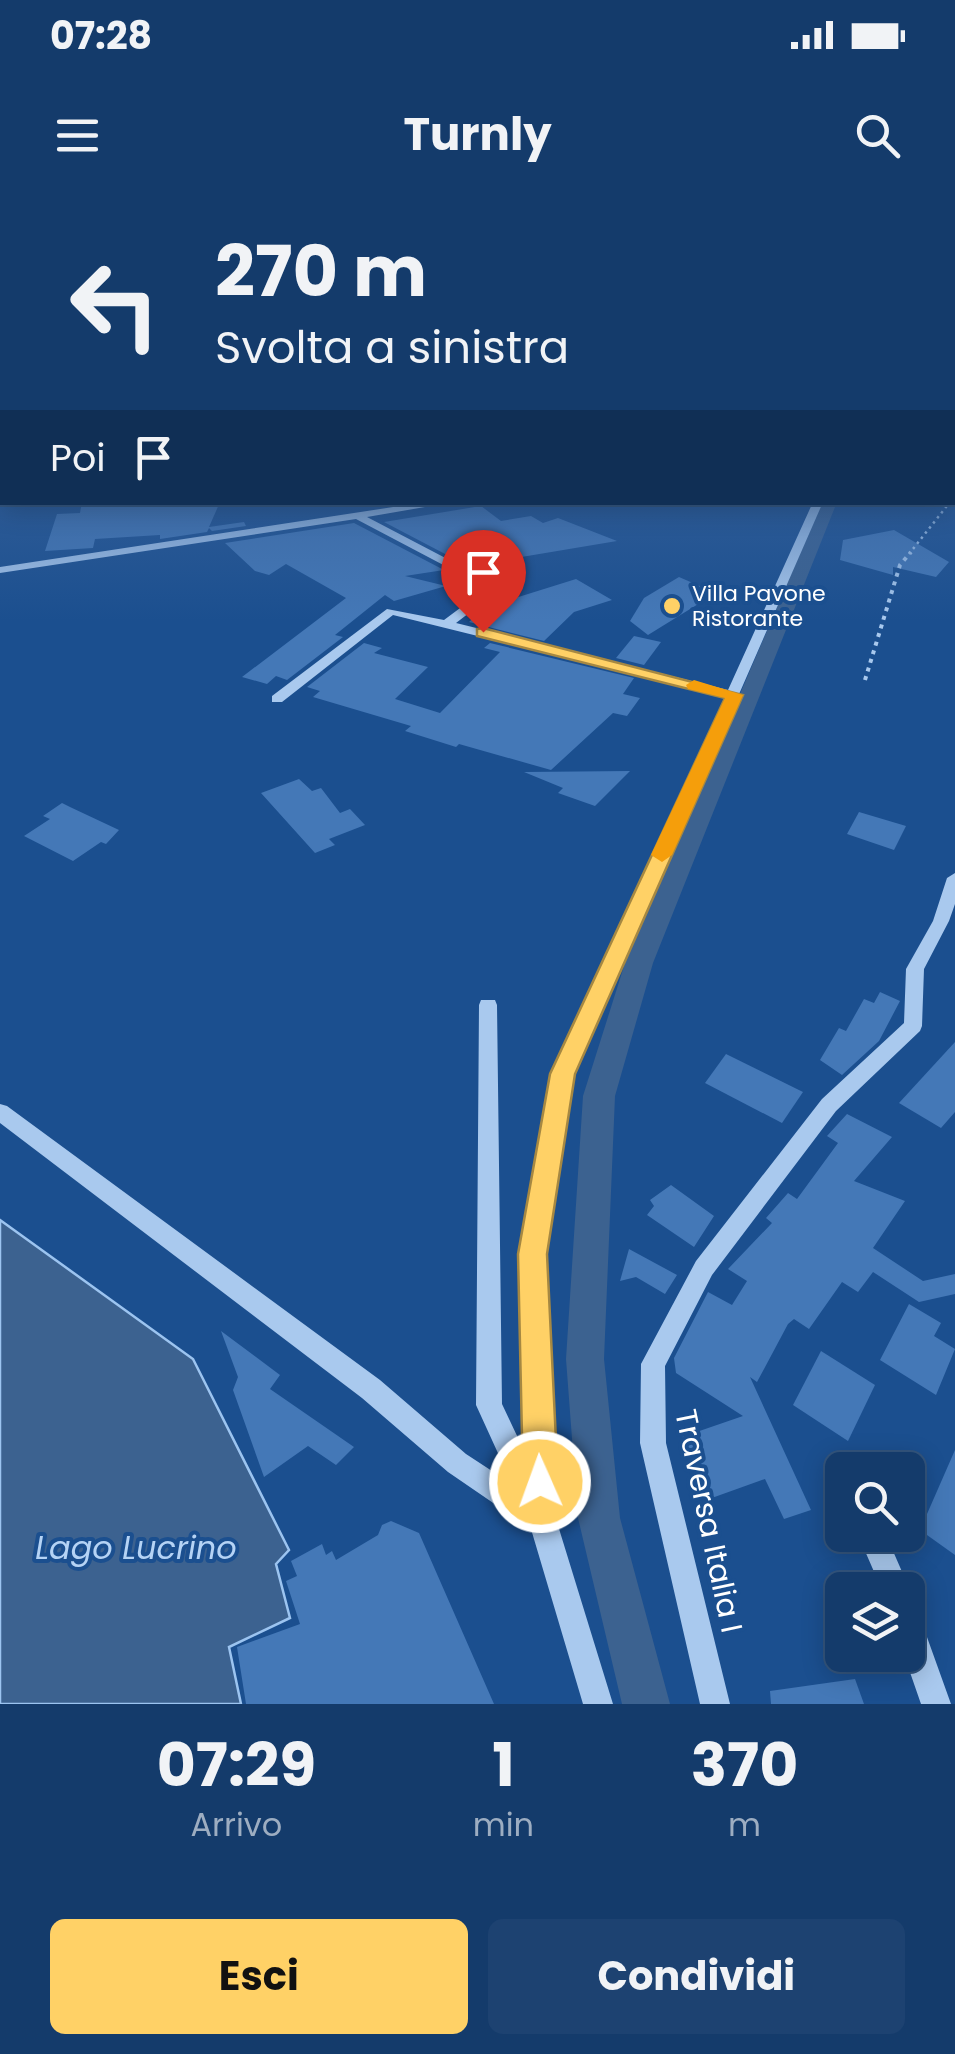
<!DOCTYPE html>
<html lang="it">
<head>
<meta charset="utf-8">
<style>
  body { margin:0; font-family:Poppins,sans-serif; background:#1d4271; color:#f1f3f6; height:100vh; display:flex; flex-direction:column; font-size:38px; white-space:nowrap }
  * { box-sizing:border-box; margin:0 }
  p { font-size:32px; color:#9dadc1 }
  .icon { flex:none; width:55px; height:55px; fill:none; stroke:currentColor; stroke-width:2; stroke-linecap:round; stroke-linejoin:round }
  .map { position:relative; height:1504px; overflow:hidden }
  .sheet { display:flex; flex-direction:column; background:#143b6b; flex:1 }
  .sheet>* { flex:none }
  .top-card { position:absolute; left:0px; top:0px; width:955px; height:305px; box-shadow:0 5px 25px #0003,0 0 0 2px #33557e; background:#143b6b; color:#f1f3f6; overflow:hidden }
  .controls { position:absolute; left:825px; top:1252px; display:grid; gap:20px }
  .controls a { display:grid; place-items:center; width:100px; height:100px; border-radius:15px; background:#143b6b; box-shadow:0 5px 25px #0003,0 0 0 2px #33557e; font-size:50px }
  .pin { position:absolute; display:grid; place-items:center; width:85px; height:85px; color:#fff; margin:-102px -42px; border-radius:50% 50% 50% 0; rotate:-45deg; box-shadow:0 0 10px #0007 }
  .pin .icon { rotate:45deg }
  .me { position:absolute; width:110px; margin:-55px; rotate:358deg; stroke-linejoin:round; filter:drop-shadow(0 0 8px #0008) }
  .turn { display:flex; align-items:center; gap:35px; height:210px; padding:0 50px; font-size:45px }
  .turn .icon { width:130px; height:130px; stroke-width:2.5 }
  .turn b { display:block; font-size:70px; line-height:85px }
  .then { display:flex; align-items:center; height:95px; padding:0 50px; background:#0003; gap:20px; font-size:38px }
  .eta { display:flex; justify-content:space-evenly; align-items:center; height:170px; text-align:center }
  .eta b { font-size:60px; font-weight:700; line-height:70px }
  .action { display:flex; gap:20px; margin-top:auto; padding:20px 50px }
  .action a { flex:1; height:115px; border-radius:15px; background:#ffd166; color:#111; font-size:40px; font-weight:700; line-height:115px; text-align:center }
  .action a+a { background:#1d4271; color:#f1f3f6 }
  .status { display:flex; justify-content:space-between; align-items:center; height:70px; padding:0 50px; background:#143b6b; direction:ltr }
  .status svg { height:28px; fill:currentColor }
  header { display:flex; justify-content:space-between; align-items:center; height:130px; padding:0 50px; background:#143b6b; font-size:45px; font-weight:700 }
  .map>svg:first-child { display:block }
  .water { fill:#3c6290; stroke:#9cc4f0; stroke-width:2.5 }
  .lines { fill:none; stroke-linecap:round; stroke-linejoin:round }
  .canal { fill:#3c6290; fill-rule:evenodd }
  .building { fill:#4478b7 }
  .path-far1 { stroke:#a9c9ee; stroke-width:2.5; stroke-dasharray:2.5 4; stroke-linecap:butt }
  .path { stroke:#a9c9ee; stroke-width:4; stroke-dasharray:4 5; stroke-linecap:butt }
  .minor { fill:#a9c9ee; fill-rule:evenodd }
  .route { fill:#ffd166; stroke:#a68842; stroke-width:2.5 }
  .slow { fill:#f59e0b }
  .poi-dot { fill:#ffd166; stroke:#1b4f8f; stroke-width:4 }
  .labels { text-anchor:middle; dominant-baseline:central; stroke-width:8; stroke-linejoin:round; paint-order:stroke }
  .far-poi-label { font-size:22px; fill:#fff; stroke:#1b4f8f; text-anchor:start }
  .near-street-label { font-size:30px; fill:#fff; stroke:#1b4f8f }
  .near-water-label { font-size:32px; font-style:italic; fill:#b5d3f5; stroke:#1b4f8f }
</style>
</head>
<body>
<div class="status"><b>07:28</b><svg viewBox="0 0 49 12"><path d="M0 12V9h3v3zM5 12V6h3v6zM10 12V3h3v9zM15 12V0h3v12zM26 1h20v11H26zM47 4h2v5h-2z"/></svg></div>
<header><svg class="icon" aria-label="menu" viewBox="0 0 24 24"><path d="M4 6h16M4 12h16M4 18h16"/></svg>Turnly<svg class="icon" aria-label="search" viewBox="0 0 24 24"><circle cx="10" cy="10" r="6"/><path d="M15 15l6 6"/></svg></header>
<div class="map">
<svg width="955" height="1504" viewBox="0 0 955 1504">
  <rect width="100%" height="100%" fill="#1b4f8f"/>
  <polygon class="water" points="0,1020 193,1159 289,1350 276,1364 290,1418 229,1447 241,1504 0,1504"/>
  <g class="lines">
    <polygon class="canal" points="822,302 837,302 653,763 615,896 604,1159 620,1318 670,1504 622,1504 578,1318 566,1159 583,896 625,763"/>
  </g>
  <g class="building">
    <polygon points="82,302 220,302 209,327 244,322 246,326 212,331 209,328 207,332 160,339 160,335 95,339 93,348 45,351 57,314 80,313"/>
    <polygon points="481,306 501,321 531,316 543,323 558,318 617,341 468,366 384,322"/>
    <polygon points="354,323 444,370 405,376 446,386 394,401 385,395 335,435 343,437 287,480 276,476 267,484 242,477 346,398 286,364 269,375 255,371 225,343"/>
    <polygon points="894,330 949,362 936,377 893,367 893,375 840,360 843,340"/>
    <polygon points="679,377 716,393 648,435 630,421 644,398"/>
    <polygon points="576,379 612,400 574,412 544,441 469,422 494,398 506,401"/>
    <polygon points="634,436 661,442 644,465 616,458"/>
    <polygon points="364,443 382,448 374,453 428,467 395,499 440,513 500,452 484,448 490,443 634,478 623,494 640,498 627,516 613,513 551,570 459,544 456,547 405,531 411,526 313,497 320,491 307,487"/>
    <polygon points="630,571 595,606 558,593 563,588 524,572"/>
    <polygon points="299,579 312,591 321,588 340,613 350,609 365,625 329,639 335,645 315,653 261,593"/>
    <polygon points="62,603 70,607 119,630 106,644 101,642 73,661 24,636 50,619 43,616"/>
    <polygon points="859,612 906,626 894,650 847,634"/>
    <polygon points="880,792 900,801 879,841 842,875 820,860 839,828 846,831 864,799 874,803"/>
    <polygon points="955,842 955,912 941,928 899,903"/>
    <polygon points="726,854 803,892 782,923 705,883"/>
    <polygon points="847,914 892,937 854,981 905,1001 873,1048 923,1081 955,1074 955,1094 919,1102 873,1072 858,1092 842,1082 809,1129 794,1119 788,1124 757,1182 750,1177 811,1310 784,1319 765,1279 709,1299 682,1237 743,1216 676,1173 674,1158 708,1092 732,1105 747,1081 728,1069 772,1023 766,1018 788,993 797,999 838,943 827,936"/>
    <polygon points="671,985 714,1016 694,1047 647,1015 654,1006 650,1000"/>
    <polygon points="629,1049 677,1075 665,1094 636,1077 620,1081"/>
    <polygon points="909,1104 941,1123 934,1136 955,1149 936,1195 880,1160"/>
    <polygon points="221,1131 280,1175 270,1189 354,1247 336,1265 308,1246 264,1277 233,1190 238,1177"/>
    <polygon points="821,1151 875,1185 848,1241 793,1205"/>
    <polygon points="955,1250 955,1355 920,1330"/>
    <polygon points="391,1321 419,1333 494,1504 246,1504 237,1447 300,1424 286,1381 297,1376 291,1361 322,1344 326,1355 332,1351 336,1360 378,1335 382,1325"/>
    <polygon points="855,1479 864,1504 771,1504 770,1491"/>
  </g>
  <g class="lines">
    <polyline class="path-far1" points="909,354 950,302"/>
    <polyline class="path" points="865,480 900,365 911,352"/>
    <g class="minor">
      <rect x="952" y="237" width="3" height="6"/>
      <polygon points="426,302 454,302 367,317 499,386 499,390 456,423 728,490 813,302 823,302 573,874 544,1054 556,1319 613,1504 583,1504 531,1329 448,1272 362,1198 0,923 0,904 7,906 380,1180 466,1254 512,1284 476,1205 479,805 481,800 495,800 497,805 502,1204 527,1257 522,1054 553,874 725,497 393,415 282,502 272,502 272,496 387,409 444,420 487,388 356,319 0,373 0,367"/>
      <polygon points="955,673 955,704 949,721 924,769 922,826 920,831 836,911 712,1075 665,1166 666,1243 730,1504 700,1504 640,1243 641,1164 696,1061 822,899 904,823 906,769 933,721 947,678"/>
      <polygon points="858,1335 886,1335 910,1390 908,1397 908,1390 882,1390"/>
      <polygon points="908,1407 918,1412 951,1504 921,1504 904,1455 908,1455"/>
    </g>
  </g>
  <linearGradient id="sky" x2="0" y2="1"><stop stop-color="#0f2b4f"/><stop offset="0.5" stop-color="#39639b"/><stop offset="1" stop-color="#39639b" stop-opacity="0"/></linearGradient>
  <rect width="955" height="421" fill="url(#sky)"/>
  <polygon class="route" points="483,428 743,495 575,874 547,1054 558,1282 553,1294 540,1299 528,1294 523,1282 518,1054 550,874 725,498 477,436 477,429"/>
  <polygon class="slow" points="694,480 743,495 672,655 662,662 651,655 725,498 688,489 686,485"/>
  <circle class="poi-dot" cx="672" cy="406" r="10"/>
  <g class="labels">
    <g class="far-poi-label">
      <text x="692" y="393">Villa Pavone<tspan x="692" dy="25">Ristorante</tspan></text>
    </g>
    <g class="near-street-label">
      <text transform="translate(709 1321) rotate(78)">Traversa Italia I</text>
    </g>
    <g class="near-water-label">
      <text x="136" y="1347">Lago Lucrino</text>
    </g>
  </g>
</svg>
<div class="controls">
<a><svg class="icon" aria-label="search" viewBox="0 0 24 24"><circle cx="10" cy="10" r="6"/><path d="M15 15l6 6"/></svg></a>
<a><svg class="icon" aria-label="layers" viewBox="0 0 24 24"><path d="M12 4l9 5-9 5-9-5zM3 14l9 5 9-5"/></svg></a>
</div>
<div class="pin" style="left:483px;top:432px;background:#d93025"><svg class="icon" aria-label="arrive" viewBox="0 0 24 24"><path d="M6 21V4h12l-3 4 3 4H6"/></svg></div>
<svg class="me" style="left:540px;top:1282px" viewBox="-20 -20 40 40"><circle r="17" fill="#ffd166" stroke="#fff" stroke-width="3"/><path d="M0-11L8 9 0 5-8 9z" fill="#fff"/></svg>
<div class="top-card">
<div class="turn"><svg class="icon" aria-label="left" viewBox="0 0 24 24"><path d="M17 20v-9H6M10 6l-5 5 5 5"/></svg><div><b>270 m</b>Svolta a sinistra</div></div>
<div class="then">Poi<svg class="icon" aria-label="arrive" viewBox="0 0 24 24"><path d="M6 21V4h12l-3 4 3 4H6"/></svg></div>
</div>
</div>
<section class="sheet">
<div class="eta">
<div><b>07:29</b><p>Arrivo</p></div>
<div><b>1</b><p>min</p></div>
<div><b>370</b><p>m</p></div>
</div>
<div class="action"><a>Esci</a><a>Condividi</a></div>
</section>
</body>
</html>
